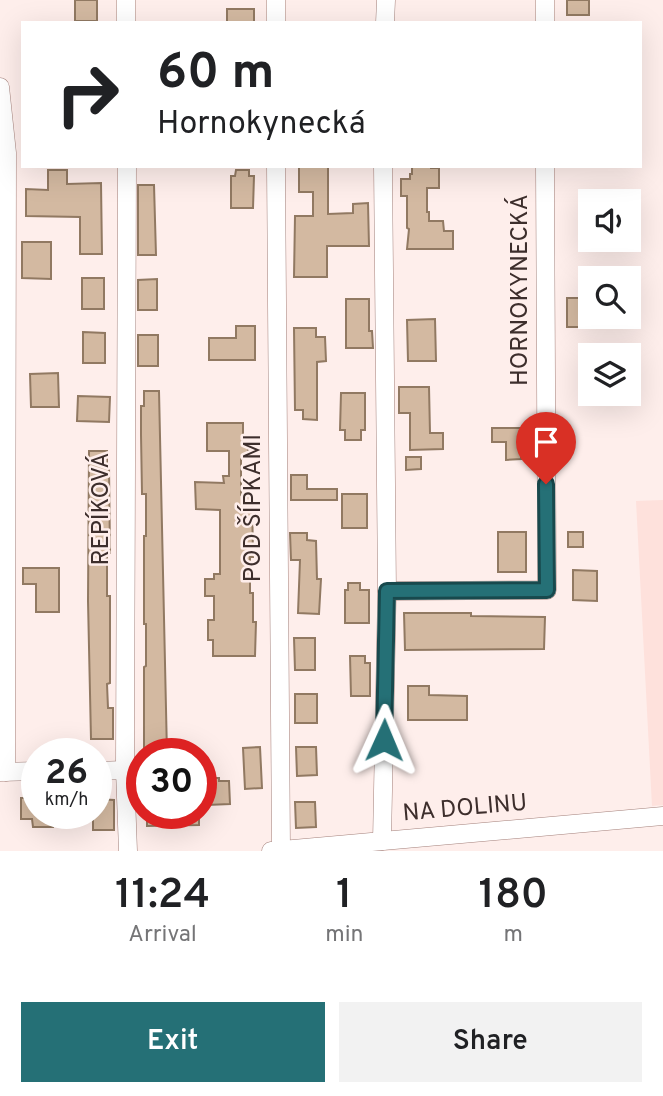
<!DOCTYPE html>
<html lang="en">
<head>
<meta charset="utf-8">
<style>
  body { margin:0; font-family:Overpass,sans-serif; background:#f2f2f2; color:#202124; height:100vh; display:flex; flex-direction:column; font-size:26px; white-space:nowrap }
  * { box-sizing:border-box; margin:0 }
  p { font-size:23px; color:#757577 }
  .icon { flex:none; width:38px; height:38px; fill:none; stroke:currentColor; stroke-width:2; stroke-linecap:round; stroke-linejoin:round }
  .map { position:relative; height:851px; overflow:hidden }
  .sheet { display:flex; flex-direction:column; background:#fff; flex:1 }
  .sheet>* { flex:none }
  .top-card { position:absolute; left:21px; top:21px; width:621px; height:147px; border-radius:0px; box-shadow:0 7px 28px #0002; background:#fff; color:#202124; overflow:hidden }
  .fabs { position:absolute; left:578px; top:189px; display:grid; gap:14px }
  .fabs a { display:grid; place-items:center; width:63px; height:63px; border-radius:0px; background:#fff; box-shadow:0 7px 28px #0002; font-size:35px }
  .speed { position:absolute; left:21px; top:738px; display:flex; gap:14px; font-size:35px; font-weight:700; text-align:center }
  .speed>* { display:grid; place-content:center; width:91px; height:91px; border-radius:50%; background:#fff; box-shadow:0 7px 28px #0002; line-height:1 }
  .speed small { font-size:18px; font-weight:400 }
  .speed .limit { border:10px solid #d22; background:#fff; color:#111 }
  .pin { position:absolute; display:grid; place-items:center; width:60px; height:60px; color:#fff; margin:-72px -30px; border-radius:50% 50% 50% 0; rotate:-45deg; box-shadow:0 0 7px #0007 }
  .pin .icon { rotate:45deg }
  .me { position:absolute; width:77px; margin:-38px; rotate:1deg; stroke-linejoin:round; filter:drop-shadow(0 0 5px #0008) }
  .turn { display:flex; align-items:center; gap:24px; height:147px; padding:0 21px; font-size:32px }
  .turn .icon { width:91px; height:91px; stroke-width:2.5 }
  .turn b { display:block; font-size:49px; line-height:60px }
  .eta { display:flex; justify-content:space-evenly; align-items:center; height:119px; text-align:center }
  .eta b { font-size:42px; font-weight:600; line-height:49px }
  .button { display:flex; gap:14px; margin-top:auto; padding:14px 21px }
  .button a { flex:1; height:80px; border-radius:0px; background:#257076; color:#fff; font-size:28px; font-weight:600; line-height:80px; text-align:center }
  .button a+a { background:#f2f2f2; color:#202124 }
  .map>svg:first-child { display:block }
  .built { fill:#fee1dc }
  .building { fill:#d3b9a1; stroke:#917962; stroke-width:2 }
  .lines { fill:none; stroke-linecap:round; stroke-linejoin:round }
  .minor-casing { stroke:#a4817b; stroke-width:19 }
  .minor { stroke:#fff; stroke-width:18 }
  .route-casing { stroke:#18494d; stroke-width:18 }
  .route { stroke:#257076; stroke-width:12 }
  .labels { text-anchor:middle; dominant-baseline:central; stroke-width:5; stroke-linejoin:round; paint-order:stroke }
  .street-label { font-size:24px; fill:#3d2e2c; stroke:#feeeeb }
</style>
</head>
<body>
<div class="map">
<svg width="663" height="851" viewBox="0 0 663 851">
  <rect width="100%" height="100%" fill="#feeeeb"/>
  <polygon class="built" points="663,500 663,805 652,806 636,501"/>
  <g class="building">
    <rect x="75" y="0" width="22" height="21"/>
    <rect x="567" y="0" width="22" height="15"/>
    <rect x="227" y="9" width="27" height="14"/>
    <polygon points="412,166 431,166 431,168 439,168 439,188 427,188 427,212 429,212 429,221 443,221 444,231 453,231 453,249 407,249 409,229 407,228 407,196 401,196 401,179 410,179 410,174 412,174"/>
    <polygon points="299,167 328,167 328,214 353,213 353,204 368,203 369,246 327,246 327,277 294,277 295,216 313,216 313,192 299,192"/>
    <polygon points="48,170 67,170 67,184 101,183 102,254 80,254 80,217 26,216 26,189 48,190"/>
    <polygon points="236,170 249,170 249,176 254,176 253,208 231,208 231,176 235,176"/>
    <polygon points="138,185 154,185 156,255 138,255"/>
    <polygon points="22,242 51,242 51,279 22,278"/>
    <rect x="82" y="278" width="22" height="31"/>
    <polygon points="157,279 157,310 138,310 138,280"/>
    <polygon points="567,298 587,298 587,311 590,311 590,327 567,327"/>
    <polygon points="346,299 369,299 369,331 372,331 373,348 346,348"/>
    <polygon points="435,319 436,361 408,361 407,320"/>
    <polygon points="236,326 255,326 255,360 209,360 209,338 236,338"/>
    <polygon points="294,328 316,328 316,337 325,337 326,361 317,362 317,420 303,419 303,410 295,410"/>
    <polygon points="83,332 105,333 105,363 83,363"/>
    <rect x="138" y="335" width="20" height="31"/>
    <polygon points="58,373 59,407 31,407 30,374"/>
    <polygon points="399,387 429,387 430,433 443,433 443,449 410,450 410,413 399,413"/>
    <polygon points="144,391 159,391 167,754 144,754 144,667 146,666 146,624 144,624 144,536 146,536 146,494 142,494 141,435 141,406 144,406"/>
    <polygon points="341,393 365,393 365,430 361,430 361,440 345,440 345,430 340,430"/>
    <polygon points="78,396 110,397 109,422 77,421"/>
    <polygon points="207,423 243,423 243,441 248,441 248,459 241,459 241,495 252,495 253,557 250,557 250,593 253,593 253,622 256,622 255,656 213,656 213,640 208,640 208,620 214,620 214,596 205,596 205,579 214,579 214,574 220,574 220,510 196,509 195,482 224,483 223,476 229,476 229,451 207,451"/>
    <polygon points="492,428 524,428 524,445 521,444 521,459 506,460 506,442 492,442"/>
    <polygon points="89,451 107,451 107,466 109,466 110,553 107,553 107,596 110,596 110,683 107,684 108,708 113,708 113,739 91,739 88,601"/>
    <polygon points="406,457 421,457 421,469 406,470"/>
    <polygon points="291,475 307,475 307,489 337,489 337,500 291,500"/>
    <rect x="342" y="494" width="25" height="34"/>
    <rect x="498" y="532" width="28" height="40"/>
    <rect x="568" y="532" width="15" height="15"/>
    <polygon points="290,533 307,533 307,540 316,541 317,579 321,579 319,614 298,613 300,560 291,560"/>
    <polygon points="23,568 59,568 59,612 36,612 36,584 23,584"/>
    <polygon points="573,570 597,571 597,601 573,600"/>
    <polygon points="348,583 360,583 360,590 369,590 369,623 345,623 345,590 348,590"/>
    <polygon points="404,613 471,613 471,616 545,617 544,649 405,650"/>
    <polygon points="294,638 315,638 315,670 295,670"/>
    <polygon points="350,656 365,656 365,663 370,663 370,696 351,696"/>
    <polygon points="408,686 429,686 429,695 467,696 467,720 408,720"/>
    <rect x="295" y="694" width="22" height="29"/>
    <polygon points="260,747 262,788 245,789 243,748"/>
    <polygon points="296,747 316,747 317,775 297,776"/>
    <polygon points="206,778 219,778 219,781 229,781 230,804 207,805"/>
    <polygon points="21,798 37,798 37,814 53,814 53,827 33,827 32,819 21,819"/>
    <polygon points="96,799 114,800 114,830 93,830 93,814 96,814"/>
    <polygon points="295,802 315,802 316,827 296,828"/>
    <polygon points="147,814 199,814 199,825 147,826"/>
  </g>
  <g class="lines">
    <g class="minor-casing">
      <g id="minor">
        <polyline points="126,0 126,23"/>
        <polyline points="545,0 545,23"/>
        <polyline points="276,23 276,0"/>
        <polyline points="385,23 386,0"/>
        <polyline points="0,87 7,153 6,772"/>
        <polyline points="127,166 125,770 128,851"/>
        <polyline points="276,166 281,850"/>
        <polyline points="387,591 547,590 545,166"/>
        <polyline points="96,771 125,770"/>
        <polyline points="0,772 37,771"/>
        <polyline points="382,841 387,591 383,166"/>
        <polyline points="271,851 663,816"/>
      </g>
    </g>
    <use href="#minor" class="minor"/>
  </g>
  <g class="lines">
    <g class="route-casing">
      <polyline id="route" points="384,740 387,591 547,590 546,484"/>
    </g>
    <use href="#route" class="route"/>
  </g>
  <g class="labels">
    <g class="street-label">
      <text transform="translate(521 290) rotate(-90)">HORNOKYNECKÁ</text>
      <text transform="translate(254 508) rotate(-90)">POD ŠÍPKAMI</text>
      <text transform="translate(102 509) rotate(-90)">REPÍKOVÁ</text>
      <text transform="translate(465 809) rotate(-5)">NA DOLINU</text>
    </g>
  </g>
</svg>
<div class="fabs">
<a><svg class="icon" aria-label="sound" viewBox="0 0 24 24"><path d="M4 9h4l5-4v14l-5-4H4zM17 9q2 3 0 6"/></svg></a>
<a><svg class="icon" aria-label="search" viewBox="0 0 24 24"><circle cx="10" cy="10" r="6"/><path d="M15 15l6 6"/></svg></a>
<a><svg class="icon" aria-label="layers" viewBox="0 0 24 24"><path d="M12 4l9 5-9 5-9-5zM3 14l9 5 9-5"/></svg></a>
</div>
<div class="speed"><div>26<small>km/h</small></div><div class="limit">30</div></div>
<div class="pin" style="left:546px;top:484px;background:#d93025"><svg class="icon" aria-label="arrive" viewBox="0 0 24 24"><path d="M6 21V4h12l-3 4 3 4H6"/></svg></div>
<svg class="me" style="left:384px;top:740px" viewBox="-20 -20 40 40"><path d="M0-17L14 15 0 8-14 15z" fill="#257076" stroke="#fff" stroke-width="4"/></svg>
<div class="top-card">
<div class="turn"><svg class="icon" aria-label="right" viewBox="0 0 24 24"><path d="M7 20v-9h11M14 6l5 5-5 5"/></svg><div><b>60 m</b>Hornokynecká</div></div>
</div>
</div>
<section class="sheet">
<div class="eta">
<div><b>11:24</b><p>Arrival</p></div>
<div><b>1</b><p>min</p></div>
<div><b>180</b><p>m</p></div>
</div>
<div class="button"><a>Exit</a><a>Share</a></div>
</section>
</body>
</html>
